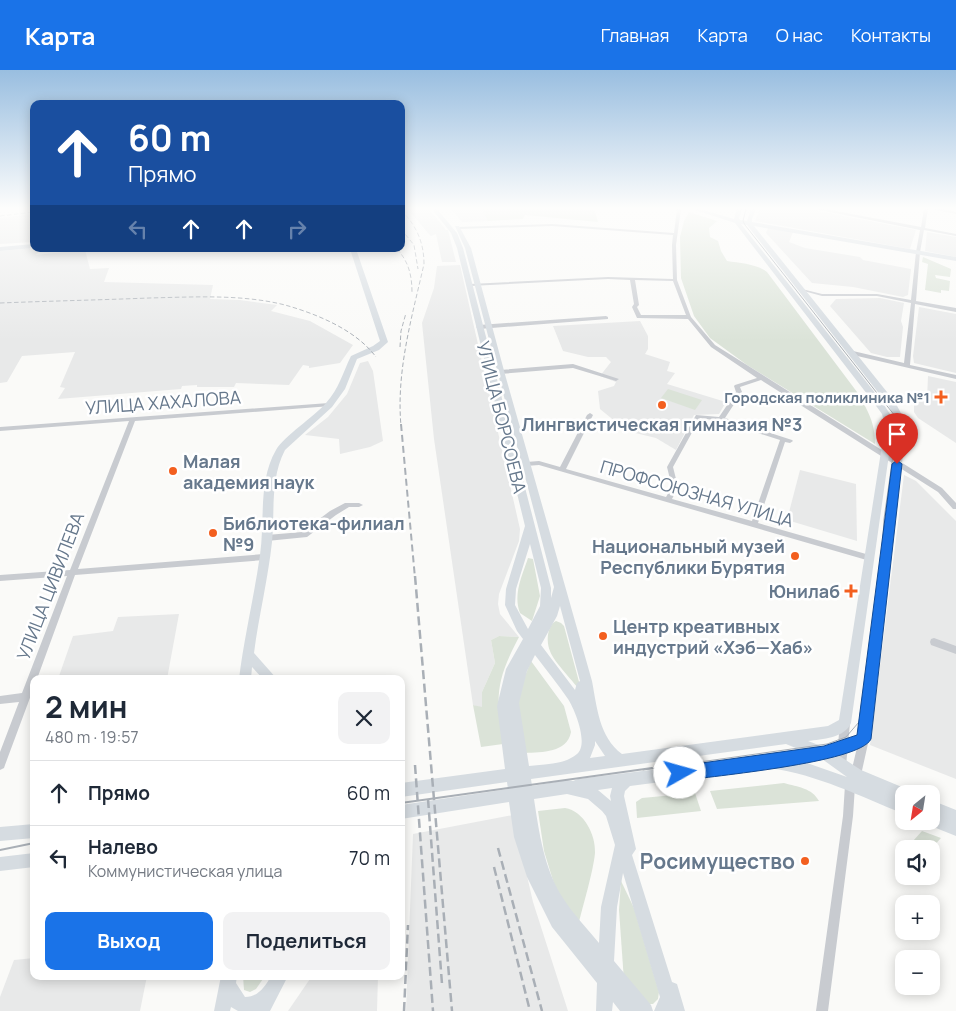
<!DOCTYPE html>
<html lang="ru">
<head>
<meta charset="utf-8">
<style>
  body { margin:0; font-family:Manrope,sans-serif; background:#f2f2f3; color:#1f2937; height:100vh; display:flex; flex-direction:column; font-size:19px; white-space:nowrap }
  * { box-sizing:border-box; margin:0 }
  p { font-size:16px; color:#747a83 }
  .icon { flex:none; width:28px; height:28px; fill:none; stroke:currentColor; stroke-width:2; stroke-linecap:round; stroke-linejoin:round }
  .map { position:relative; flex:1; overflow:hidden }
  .drawer { position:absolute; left:30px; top:605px; width:375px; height:305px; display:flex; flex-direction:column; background:#fff; border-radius:10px; box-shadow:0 2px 12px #0003 }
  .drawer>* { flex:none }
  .top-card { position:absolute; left:30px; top:30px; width:375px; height:152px; border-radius:10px; box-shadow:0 2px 12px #0003; background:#1a4fa0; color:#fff; overflow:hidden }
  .needle { width:32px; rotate:210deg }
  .buttons { position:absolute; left:895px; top:715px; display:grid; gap:10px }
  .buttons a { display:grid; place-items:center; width:45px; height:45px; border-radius:10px; background:#fff; box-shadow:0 2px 12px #0003; font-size:25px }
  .pin { position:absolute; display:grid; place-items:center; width:42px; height:42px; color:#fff; margin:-51px -21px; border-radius:50% 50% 50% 0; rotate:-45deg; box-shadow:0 0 5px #0007 }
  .pin .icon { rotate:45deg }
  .me { position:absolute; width:55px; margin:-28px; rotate:83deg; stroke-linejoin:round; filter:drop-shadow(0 0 4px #0008) }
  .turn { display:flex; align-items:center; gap:18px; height:105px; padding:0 15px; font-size:22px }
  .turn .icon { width:65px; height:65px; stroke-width:2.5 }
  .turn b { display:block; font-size:35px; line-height:42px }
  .lanes { display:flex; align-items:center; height:48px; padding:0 15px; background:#0003; justify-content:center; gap:25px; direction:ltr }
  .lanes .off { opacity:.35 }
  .round { display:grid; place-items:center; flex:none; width:52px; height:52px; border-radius:10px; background:#f2f2f3 }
  .head { display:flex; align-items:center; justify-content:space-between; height:85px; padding:0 15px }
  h1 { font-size:30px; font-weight:700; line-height:38px }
  .cta { display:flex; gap:10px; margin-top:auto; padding:10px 15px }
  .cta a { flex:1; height:58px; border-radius:10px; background:#1a73e8; color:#fff; font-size:20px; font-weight:700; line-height:58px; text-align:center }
  .cta a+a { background:#f2f2f3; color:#1f2937 }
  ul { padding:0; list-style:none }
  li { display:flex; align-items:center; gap:15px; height:65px; padding:0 15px; border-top:1px solid #e0e1e3 }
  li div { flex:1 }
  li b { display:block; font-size:19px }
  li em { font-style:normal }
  header { display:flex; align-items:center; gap:30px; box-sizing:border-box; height:70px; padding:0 25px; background:#1a73e8; color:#fff }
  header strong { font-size:24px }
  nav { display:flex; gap:28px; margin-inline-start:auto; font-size:18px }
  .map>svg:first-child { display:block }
  .built { fill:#e8e9e9 }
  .green { fill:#dbe3d8 }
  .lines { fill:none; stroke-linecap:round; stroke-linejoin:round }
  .minor { fill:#c8cbd0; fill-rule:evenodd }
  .major { fill:#d6dce1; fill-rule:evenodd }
  .tram-far1 { stroke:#a9afb6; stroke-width:1 }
  .tram { stroke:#a9afb6; stroke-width:2 }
  .rail-far2 { stroke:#a9afb6; stroke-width:1; stroke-dasharray:4.5 2.5; stroke-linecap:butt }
  .rail-far1 { stroke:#a9afb6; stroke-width:2; stroke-dasharray:7 4; stroke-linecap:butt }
  .rail { stroke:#a9afb6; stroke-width:2.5; stroke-dasharray:9 4.5; stroke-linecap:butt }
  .route { fill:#1a73e8; stroke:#114b97 }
  .poi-dot { fill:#f35f1f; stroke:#fff; stroke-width:2 }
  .labels { text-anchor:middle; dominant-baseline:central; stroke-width:5; stroke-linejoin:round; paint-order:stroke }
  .far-poi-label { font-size:15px; font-weight:bold; fill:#66788c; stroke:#fff; text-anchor:end }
  .street-label { font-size:18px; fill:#66788c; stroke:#fff }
  .poi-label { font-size:18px; font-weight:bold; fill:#66788c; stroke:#fff; text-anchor:start }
  .near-poi-label { font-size:21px; font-weight:bold; fill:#66788c; stroke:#fff; text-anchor:end }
</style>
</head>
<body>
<header>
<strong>Карта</strong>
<nav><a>Главная</a><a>Карта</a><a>О нас</a><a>Контакты</a></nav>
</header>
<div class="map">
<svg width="956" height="941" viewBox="0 0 956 941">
  <rect width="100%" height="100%" fill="#fafaf8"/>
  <g class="built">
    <polygon points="408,139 429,139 446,160 448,160 456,192 442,192 436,164 431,166 428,163"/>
    <polygon points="451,139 481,139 488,151 462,152"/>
    <polygon points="760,139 808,139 916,160 910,179 755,151"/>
    <polygon points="34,144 34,172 0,174 0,148"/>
    <polygon points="768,158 793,162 789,172 805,178 860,187 863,190 911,199 908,225 903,227 853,217 812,213 766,163"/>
    <polygon points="927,162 956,167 956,187 925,181"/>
    <polygon points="34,178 41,179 36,185 85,180 90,199 109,198 104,212 213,215 210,229 240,230 277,235 271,241 310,251 353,275 340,293 309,298 309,296 303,295 289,315 236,313 234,317 197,317 197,315 182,316 181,319 58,329 65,318 60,317 75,282 22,286 7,312 0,313 0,181"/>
    <polygon points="460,195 520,459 519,471 499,524 498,534 500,544 519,567 499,566 491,570 495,593 482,622 482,638 473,635 434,369 422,253 434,218 437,196"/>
    <polygon points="880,228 904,233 901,251 903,257 900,287 887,287 871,283 830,236 836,229"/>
    <polygon points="919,237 956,244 956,303 914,293 913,286"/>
    <polygon points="640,251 648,266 648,279 645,284 670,292 667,301 675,303 667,314 726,332 719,344 694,345 676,380 656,368 627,361 600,339 598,321 614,316 616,312 600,306 611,292 606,287 588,287 563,281 553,256"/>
    <polygon points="368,291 373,301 383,371 370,377 340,384 339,369 305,365 328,347 347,324 360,293"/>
    <polygon points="928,306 956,312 956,373 918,348 914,342 914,325 927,329"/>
    <polygon points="800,400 856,414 857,471 787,450"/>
    <polygon points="904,405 916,411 956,451 956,709 870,675"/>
    <polygon points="179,544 167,609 58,609 73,566 113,561 118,547"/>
    <polygon points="513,745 533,832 568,941 406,941 413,764"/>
    <polygon points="34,888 34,906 147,906 140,941 0,941 0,927 14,890"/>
    <polygon points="312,906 378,906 377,941 288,941"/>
  </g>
  <g class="green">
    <polygon points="481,139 585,139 595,141 598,152 525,145 523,149 488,151"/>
    <path d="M689,142L717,151L709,158L710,167L718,171L721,181L727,191C740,193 757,194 767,202L857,322C868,341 875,352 875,374L747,295L710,268L694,246L681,208L680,167L684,151Z"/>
    <polygon points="923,187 951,199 950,207 935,205 936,208 950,211 949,221 941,220 941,223 925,220 928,194 922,192"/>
    <polygon points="668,319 702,330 695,340 661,328"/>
    <path d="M528,488L533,489L540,526L532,551L520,543C513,524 522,506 528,488Z"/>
    <path d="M556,551L561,553L564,556L582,623C575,613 553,591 550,581C546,571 547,556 556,551Z"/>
    <path d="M499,566L519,567C495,613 496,625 503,674L481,677L473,635L482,637V622L495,593L491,570Z"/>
    <path d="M531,591L564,636L571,662C567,683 542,682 525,683L518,631L521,616Z"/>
    <path d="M784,713C798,717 812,718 819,731L717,739L710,721Z"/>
    <polygon points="695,723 701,741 637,748 636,732 642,728"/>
    <path d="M565,738C584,741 596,765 595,783C593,803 583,835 578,856L555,817L544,781L538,741Z"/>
    <polygon points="922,761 941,768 931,779 913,771"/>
    <polygon points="621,811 634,838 659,922 658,929 653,934 648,934 624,911 619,840"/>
    <polygon points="243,906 265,906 256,919 250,922 244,920"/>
  </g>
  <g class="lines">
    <g class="minor">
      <path d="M677,139H681L676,175L677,210L691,247L715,275L942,418L956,433V439H953L938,422L761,310L740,317L742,322L725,348L792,370L793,371L790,373L785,372L758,453L873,486L874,488L873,490L870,491L539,395L512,397L511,395L514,393L539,391L560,397L587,345L590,343L593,345L566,399L666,427L672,417L667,397L696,345L719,347L736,322L734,316L735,315L757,308L711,277L688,249L637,248L632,237L634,234L630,210L608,209L470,216L468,215L470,214L608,207L673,209L672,175L673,165L552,156L458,159L456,158L458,157L552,154L674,163ZM635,210L673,211L686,245H641L637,237L639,235ZM700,348L720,351L780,370L752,451L672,429L678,417L673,397Z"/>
      <polygon points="815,139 825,139 921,157 924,139 928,139 925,158 956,164 956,166 924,160 920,182 916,231 956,238 956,242 915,234 910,295 956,305 956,309 853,285 850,283 853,281 904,293 911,233 877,226 822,226 800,220 802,219 822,224 877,224 911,230 916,182 920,160"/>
      <polygon points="932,139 942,139 956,142 956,144"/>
      <polygon points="606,246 608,247 608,249 479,259 476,257 479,255"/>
      <polygon points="573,294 619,309 616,311 573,298 500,304 497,302 500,300"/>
      <polygon points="329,333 332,335 331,336 135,351 78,499 264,484 267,485 268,487 267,489 264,490 75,505 37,609 34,609 34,617 5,695 4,698 0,700 0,682 19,632 0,634 0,626 22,623 67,506 0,511 0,505 70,500 129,351 0,361 0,357"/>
      <polygon points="345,433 359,433 363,435 359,437 349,437 336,445 307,467 267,471 263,468 267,465 302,462 330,441"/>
      <polygon points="934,568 956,576 956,584 931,575 930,572 931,569"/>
      <polygon points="845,649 848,650 850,653 846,696 845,699 841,701 837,699 836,696 840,653 842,650"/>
      <polygon points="864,665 867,666 869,669 861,705 855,716 853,746 828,941 816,941 843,746 845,715 851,703 859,669 861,666"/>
    </g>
    <g class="major">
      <path d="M432,139H437L457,163L463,178L551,518V528L554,517L465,178L455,156H459L471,178L506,308L592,611C597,637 599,667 622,684L828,656L839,650L885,356L882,344L874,333L735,153L692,139H700L734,149L737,139H742L739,148L740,150L747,151L751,139H756L752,149V152L956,187V191L754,156L895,332L903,347L906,359L870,669L869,673L838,685L861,700L909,720L910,724H904V744C860,726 818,705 770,698L630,716L625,721L624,726L636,779L632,785L672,912L677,914L685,941H654L660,927L623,803L617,837L614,891L651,935L653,941H620L613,932L612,941H596L597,913L552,857L527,807L514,767L509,732L401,749V735L508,719L507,712L401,727V713L505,699L497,636L506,599L523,569L517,561L505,535L506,519L525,456L457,178L451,163ZM741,154L747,155L888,335L895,347L898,359L858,665L824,677L808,671C822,669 845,668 851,653L893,356L890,344L880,329ZM530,474L541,518L540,536L528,559L515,535L516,519ZM560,536L580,611L577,613L575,620L541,575L557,546ZM535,585C546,600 558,614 568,629C575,640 589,674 577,684C564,695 545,694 529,696L519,633L527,601ZM595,671L605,686L590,688L595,675ZM786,674L803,681L578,709L573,711L567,710L532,716L531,709ZM822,689L847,707L807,693ZM612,718L610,726L611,731L598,720ZM567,724L588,729L602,741L606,746L615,775L601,837L599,873C587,858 573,844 563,828C544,799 539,762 534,729Z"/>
      <polygon points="34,174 34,178 0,181 0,177"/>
      <path d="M350,179H356L388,272L379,280L357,289L345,319L332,337L285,380C270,409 275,440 272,472C268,509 259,545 254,583L277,609H263L252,597L251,609H239C244,568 254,527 260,485C265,451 258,411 276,380C284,366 314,347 326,333C339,319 343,302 351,286L373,276L380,271Z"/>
      <polygon points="931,730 956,740 956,766 926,754 925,751 931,751"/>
      <polygon points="34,754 34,768 0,771 0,757"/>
      <polygon points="34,783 34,797 0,801 0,787"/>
      <path d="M221,906H237L236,913L245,927C258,927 265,917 271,906H288L270,941H238L231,937L230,941H214Z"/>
    </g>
    <polyline class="tram-far1" points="643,700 827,674 846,667 859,652 881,500 884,449 897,357 895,346 745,155 743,151 746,139"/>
    <g class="tram">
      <polyline points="401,733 652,698"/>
      <polyline points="0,780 34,773"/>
    </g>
    <g class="rail-far2">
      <path d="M401,140C416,155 424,172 424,194C412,247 396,301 401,356"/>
      <polyline points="0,146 34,142"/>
      <polyline points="401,159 414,175 418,199"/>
      <path d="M397,179C409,192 412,206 412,223"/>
      <path d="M0,233C50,231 99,230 149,228C193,227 242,224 285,235C317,244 356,260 376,287"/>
      <polyline points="400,277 401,261 406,243"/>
    </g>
    <polyline class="rail-far1" points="401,354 415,508"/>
    <g class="rail">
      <polyline points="415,506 452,941"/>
      <polyline points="415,695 433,941"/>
      <polyline points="428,729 442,914"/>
      <polyline points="498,778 542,941"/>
      <polyline points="494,797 530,941"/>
      <polyline points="404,941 408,855"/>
    </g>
  </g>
  <linearGradient id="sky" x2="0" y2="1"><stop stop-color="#99bee0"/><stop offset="0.51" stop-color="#fdfdfc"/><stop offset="1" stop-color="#fdfdfc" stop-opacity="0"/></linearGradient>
  <rect width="956" height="271" fill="url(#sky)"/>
  <path class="route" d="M897,390L902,394L871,669C860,693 711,706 680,711L675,708L673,703L675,698L680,696L824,676L857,665L892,394Z"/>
  <g class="poi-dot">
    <path d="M938.5 319.5h5v5h5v5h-5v5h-5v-5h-5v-5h5z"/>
    <circle cx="662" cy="335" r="5"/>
    <circle cx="173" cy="401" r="5"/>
    <circle cx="213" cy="463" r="5"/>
    <circle cx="795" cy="486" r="5"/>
    <path d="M848.5 513.5h5v5h5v5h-5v5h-5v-5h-5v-5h5z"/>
    <circle cx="603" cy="566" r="5"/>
    <circle cx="805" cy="791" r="5"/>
  </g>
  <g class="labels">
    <g class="far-poi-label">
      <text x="930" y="327">Городская поликлиника №1</text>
    </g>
    <g class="street-label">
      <text transform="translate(163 332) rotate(-4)">УЛИЦА ХАХАЛОВА</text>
      <text transform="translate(502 347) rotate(76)">УЛИЦА БОРСОЕВА</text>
      <text transform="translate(697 423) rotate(16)">ПРОФСОЮЗНАЯ УЛИЦА</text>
      <text transform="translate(50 516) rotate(-69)">УЛИЦА ЦИВИЛЕВА</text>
    </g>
    <g class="poi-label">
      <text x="662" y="354" text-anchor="middle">Лингвистическая гимназия №3</text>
      <text x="183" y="391">Малая<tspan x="183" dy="21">академия наук</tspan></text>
      <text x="223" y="453">Библиотека-филиал<tspan x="223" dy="21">№9</tspan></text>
      <text x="785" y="476" text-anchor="end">Национальный музей<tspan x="785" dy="21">Республики Бурятия</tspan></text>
      <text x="840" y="521" text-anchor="end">Юнилаб</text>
      <text x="613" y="556">Центр креативных<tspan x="613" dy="21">индустрий «Хэб—Хаб»</tspan></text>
    </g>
    <g class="near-poi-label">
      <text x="795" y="791">Росимущество</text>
    </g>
  </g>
</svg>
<div class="buttons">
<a><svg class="needle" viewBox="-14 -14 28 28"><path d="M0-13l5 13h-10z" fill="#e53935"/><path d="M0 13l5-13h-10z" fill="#747a83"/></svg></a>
<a><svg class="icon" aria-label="sound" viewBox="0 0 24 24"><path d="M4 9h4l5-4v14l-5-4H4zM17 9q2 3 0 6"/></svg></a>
<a>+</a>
<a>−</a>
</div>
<div class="pin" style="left:897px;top:394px;background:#d93025"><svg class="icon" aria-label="arrive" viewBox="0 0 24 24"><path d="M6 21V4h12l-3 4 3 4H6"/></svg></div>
<svg class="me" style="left:680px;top:703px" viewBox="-20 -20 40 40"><circle r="19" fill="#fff"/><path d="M0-13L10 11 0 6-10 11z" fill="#1a73e8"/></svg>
<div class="top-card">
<div class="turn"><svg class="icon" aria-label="ahead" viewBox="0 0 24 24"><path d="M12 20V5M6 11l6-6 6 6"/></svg><div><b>60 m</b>Прямо</div></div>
<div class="lanes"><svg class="icon off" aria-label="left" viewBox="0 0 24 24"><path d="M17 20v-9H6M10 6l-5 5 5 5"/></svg><svg class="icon" aria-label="ahead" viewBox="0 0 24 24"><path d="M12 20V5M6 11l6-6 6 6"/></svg><svg class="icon" aria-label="ahead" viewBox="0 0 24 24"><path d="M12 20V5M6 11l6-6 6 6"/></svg><svg class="icon off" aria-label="right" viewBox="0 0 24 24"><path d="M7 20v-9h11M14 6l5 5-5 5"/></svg></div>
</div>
<section class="drawer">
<div class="head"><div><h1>2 мин</h1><p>480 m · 19:57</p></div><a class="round"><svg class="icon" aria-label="close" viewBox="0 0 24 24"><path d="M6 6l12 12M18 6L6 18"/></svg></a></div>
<ul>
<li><svg class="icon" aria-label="ahead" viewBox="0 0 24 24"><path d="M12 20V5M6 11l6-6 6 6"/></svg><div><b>Прямо</b></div><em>60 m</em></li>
<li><svg class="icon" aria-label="left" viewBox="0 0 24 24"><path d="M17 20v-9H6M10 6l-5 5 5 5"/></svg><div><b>Налево</b><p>Коммунистическая улица</p></div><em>70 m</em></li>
</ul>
<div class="cta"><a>Выход</a><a>Поделиться</a></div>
</section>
</div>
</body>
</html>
